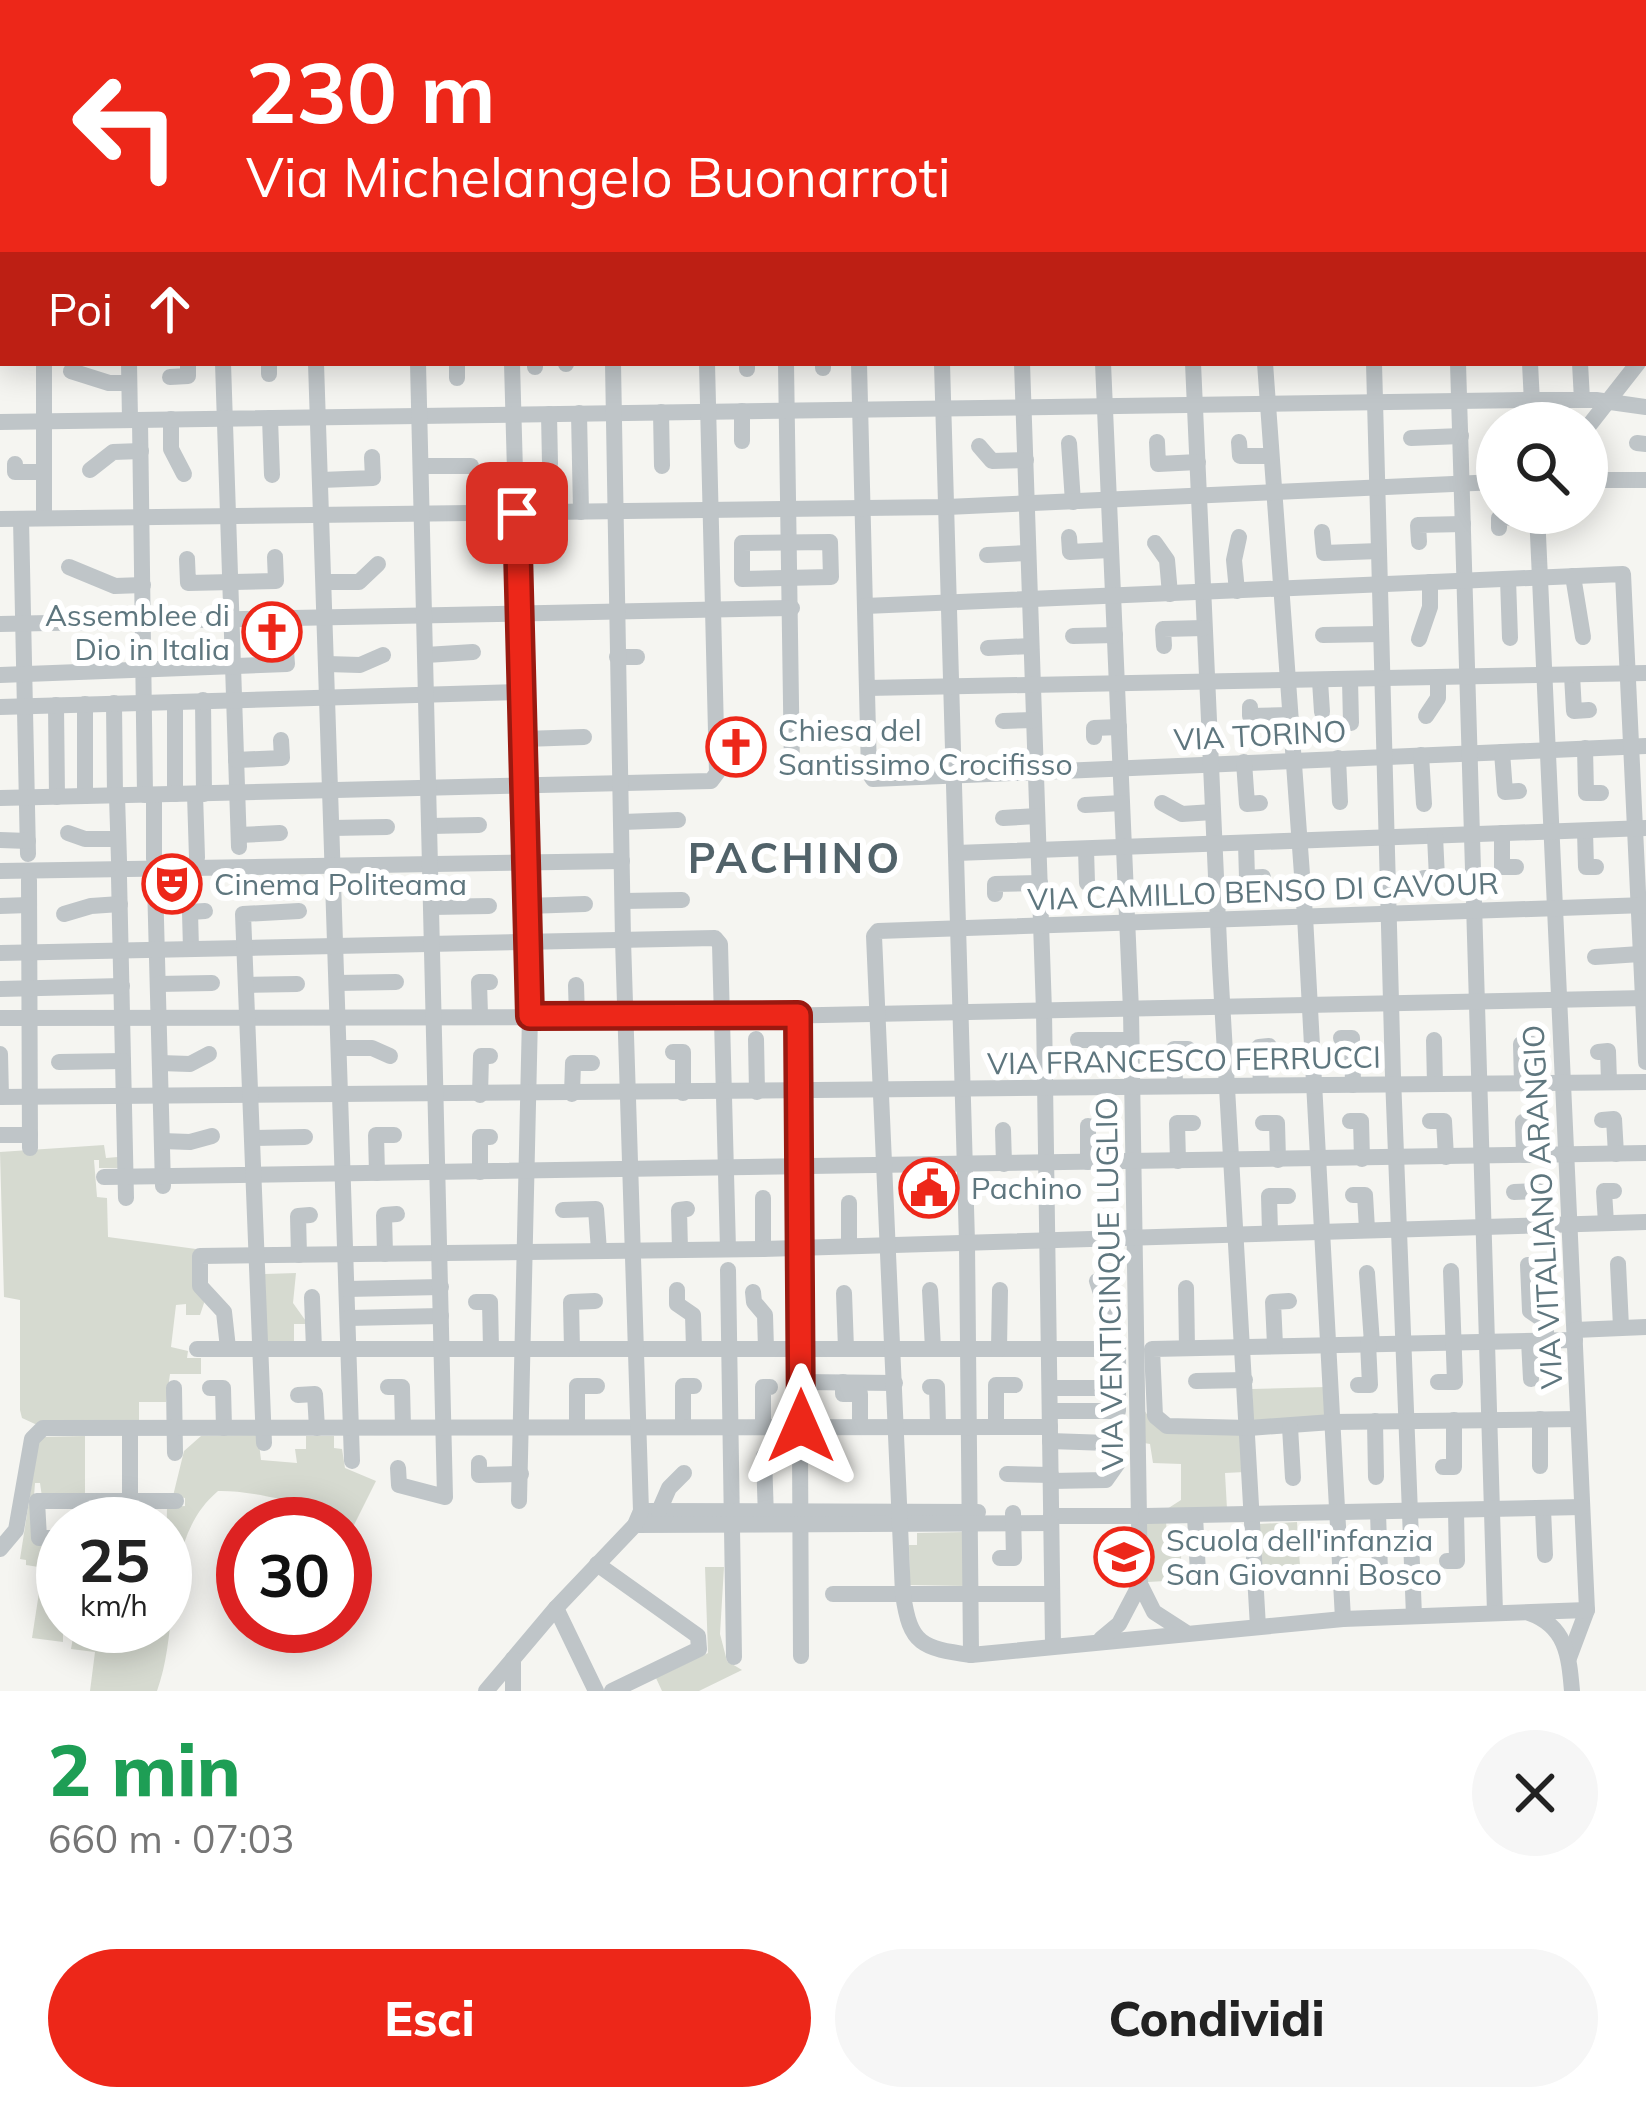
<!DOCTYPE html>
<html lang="it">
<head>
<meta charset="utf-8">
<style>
  body { margin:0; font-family:Mulish,sans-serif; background:#f6f6f6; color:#222; height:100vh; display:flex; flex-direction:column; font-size:45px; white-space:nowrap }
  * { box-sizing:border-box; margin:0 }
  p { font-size:39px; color:#767676 }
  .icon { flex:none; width:66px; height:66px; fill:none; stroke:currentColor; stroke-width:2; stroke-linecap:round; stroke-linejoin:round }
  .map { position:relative; height:1691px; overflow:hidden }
  .sheet { display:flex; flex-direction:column; background:#fff; flex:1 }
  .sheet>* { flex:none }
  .hud { position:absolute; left:0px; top:0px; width:1647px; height:366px; box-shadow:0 6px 30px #0003; background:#ed2719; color:#fff; overflow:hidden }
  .fabs { position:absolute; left:1476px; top:402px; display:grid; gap:24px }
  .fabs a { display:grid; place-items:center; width:132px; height:132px; border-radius:50%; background:#fff; box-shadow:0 6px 30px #0003; font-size:60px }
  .speed { position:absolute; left:36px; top:1497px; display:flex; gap:24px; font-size:60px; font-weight:700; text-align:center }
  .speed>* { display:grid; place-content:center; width:156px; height:156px; border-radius:50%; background:#fff; box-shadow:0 6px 30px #0003; line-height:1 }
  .speed small { font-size:30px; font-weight:400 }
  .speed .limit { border:18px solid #d22; background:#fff; color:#111 }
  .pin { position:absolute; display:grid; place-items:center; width:102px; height:102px; color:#fff; margin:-51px; border-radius:24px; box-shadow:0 6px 18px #0006 }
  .me { position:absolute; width:132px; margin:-66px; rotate:0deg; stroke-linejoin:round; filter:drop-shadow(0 0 9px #0008) }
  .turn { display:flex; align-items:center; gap:42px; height:252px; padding:0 48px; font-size:54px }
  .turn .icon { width:156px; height:156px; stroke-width:2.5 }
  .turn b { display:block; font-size:84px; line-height:102px }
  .then { display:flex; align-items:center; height:114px; padding:0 48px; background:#0003; gap:24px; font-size:45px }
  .round { display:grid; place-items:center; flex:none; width:126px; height:126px; border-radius:63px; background:#f6f6f6 }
  .headline { display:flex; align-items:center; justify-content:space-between; height:204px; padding:0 48px }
  h1 { font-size:72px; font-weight:800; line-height:90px; color:#1e9e55 }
  .primary-button { display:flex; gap:24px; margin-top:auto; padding:24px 48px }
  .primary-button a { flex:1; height:138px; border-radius:72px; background:#ed2719; color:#fff; font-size:48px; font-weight:800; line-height:138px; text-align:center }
  .primary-button a+a { background:#f6f6f6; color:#222 }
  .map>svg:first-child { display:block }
  .green { fill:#d6dad0 }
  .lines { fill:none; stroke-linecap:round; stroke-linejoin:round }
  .minor { stroke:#bfc5c8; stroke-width:16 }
  .route-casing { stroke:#9a1910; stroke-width:30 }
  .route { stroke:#ed2719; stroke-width:21 }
  .labels { text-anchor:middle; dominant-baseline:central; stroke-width:12; stroke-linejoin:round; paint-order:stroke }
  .poi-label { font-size:30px; fill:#5e767e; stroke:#fff; text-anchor:start }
  .street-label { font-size:30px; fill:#5e767e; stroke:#fff }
  .district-label { font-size:42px; font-weight:bold; letter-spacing:3px; fill:#516269; stroke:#fff }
</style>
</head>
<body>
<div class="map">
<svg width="1646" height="1691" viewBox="0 0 1646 1691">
  <rect width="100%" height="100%" fill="#f5f5f1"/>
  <g class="green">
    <polygon points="104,1145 106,1158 118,1157 118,1168 99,1168 99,1160 94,1160 97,1197 107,1198 108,1237 196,1249 205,1300 200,1315 186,1315 186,1304 176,1305 171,1347 188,1351 187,1358 201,1358 201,1374 170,1374 166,1402 139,1402 139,1423 35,1424 22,1418 20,1410 20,1300 4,1297 0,1152"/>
    <polygon points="296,1273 293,1303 308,1324 294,1324 294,1343 266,1343 265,1274"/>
    <polygon points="1326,1387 1327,1419 1253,1422 1252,1389"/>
    <polygon points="1144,1410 1153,1423 1242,1432 1245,1472 1225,1473 1227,1509 1167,1509 1181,1500 1181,1464 1153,1463 1150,1444 1144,1443"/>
    <path d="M258,1435L261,1460L297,1463L295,1449H306V1436H334V1448L342,1449L345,1468L376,1481L354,1525C321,1507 255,1490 218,1491C161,1539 181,1626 157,1691H90L95,1652L71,1649L75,1626H165L167,1507L185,1506V1498L173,1496L184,1451L201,1436Z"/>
    <polygon points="85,1436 85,1496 42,1497 40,1483 35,1483 31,1536 63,1541 63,1571 26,1565 26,1560 20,1559 39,1437"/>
    <polygon points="1146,1519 1166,1520 1168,1554 1181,1555 1182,1580 1148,1582"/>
    <polygon points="1297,1522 1300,1566 1262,1568 1259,1524"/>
    <polygon points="965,1532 965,1586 910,1585 909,1545 917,1545 917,1533"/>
    <polygon points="705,1567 724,1567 720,1634 727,1661 742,1670 699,1691 662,1691 656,1678 708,1653"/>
    <polygon points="40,1586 63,1589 63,1642 32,1638"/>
  </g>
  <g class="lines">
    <g class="minor">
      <polyline points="44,0 44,3"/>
      <polyline points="119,0 120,3"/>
      <polyline points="302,0 302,3"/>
      <polyline points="409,0 409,3"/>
      <polyline points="502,0 502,3"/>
      <polyline points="697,0 697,3"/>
      <polyline points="780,0 780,3"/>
      <polyline points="927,0 928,3"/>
      <polyline points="1090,0 1090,3"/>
      <polyline points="1178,0 1178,3"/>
      <polyline points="1243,0 1243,3"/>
      <polyline points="1276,0 1278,3"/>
      <polyline points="856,3 914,0"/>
      <polyline points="1018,3 1021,0"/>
      <polyline points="1644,4 1646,3"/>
      <polyline points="0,27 3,27"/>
      <polyline points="0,61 3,61"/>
      <polyline points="0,84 3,84"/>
      <polyline points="1644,101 1646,102"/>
      <polyline points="0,117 3,117"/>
      <polyline points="0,152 3,152"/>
      <polyline points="1644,203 1646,205"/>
      <polyline points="0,228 3,228"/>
      <polyline points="1644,236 1646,234"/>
      <polyline points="1644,302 1646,304"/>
      <polyline points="0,340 3,340"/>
      <polyline points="129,363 130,420"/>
      <polyline points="223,363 239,847"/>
      <polyline points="269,363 269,374"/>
      <polyline points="316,363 352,1461"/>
      <polyline points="457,363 457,378"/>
      <polyline points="512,363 530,1016 519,1501"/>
      <polyline points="535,363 535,367"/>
      <polyline points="566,363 566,364"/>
      <polyline points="747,363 747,369"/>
      <polyline points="786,363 792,771"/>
      <polyline points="823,363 823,368"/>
      <polyline points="859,363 869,773 873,779 1646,746"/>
      <polyline points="942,363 967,1242 971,1655"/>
      <polyline points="1022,363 1044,1011 1053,1645"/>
      <polyline points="1103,363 1131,1010 1140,1584 1154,1612 1185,1632"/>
      <polyline points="1193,363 1220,966 1258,1627"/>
      <polyline points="1265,363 1305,916 1343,1619"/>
      <polyline points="1374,363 1393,1077 1414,1616"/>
      <polyline points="1458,363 1495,1613"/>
      <polyline points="1530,363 1533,423"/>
      <polyline points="1580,363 1582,400"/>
      <polyline points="71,371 109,383 129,383"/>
      <polyline points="170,377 188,376 188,363"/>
      <polyline points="1562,400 1562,423"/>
      <polyline points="661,412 662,466"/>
      <polyline points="579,413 581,512"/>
      <polyline points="549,414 550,464"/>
      <polyline points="270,418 272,475"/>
      <polyline points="171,419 171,449 184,474"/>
      <polyline points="140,420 145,795"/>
      <polyline points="0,422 1532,400 1596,400 1646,407"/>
      <polyline points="1587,428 1638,363"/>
      <polyline points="1411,438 1461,436"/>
      <polyline points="742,441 742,411"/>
      <polyline points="1157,442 1158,464 1198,462"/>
      <polyline points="1239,442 1240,456 1271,456"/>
      <polyline points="1069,443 1073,502"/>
      <polyline points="1637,443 1646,444"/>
      <polyline points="979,446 992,461 1026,460"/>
      <polyline points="15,464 15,472 44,472"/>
      <polyline points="421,466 471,466"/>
      <polyline points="90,470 113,452 141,451"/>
      <polyline points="321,480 373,478 372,457"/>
      <polyline points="1587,480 1646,480"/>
      <polyline points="1537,513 1587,1610 1569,1658"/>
      <polyline points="44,518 44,363"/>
      <polyline points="0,519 947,507 1497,482"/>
      <polyline points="21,519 28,854"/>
      <polyline points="1499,528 1499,518 1537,516"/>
      <polyline points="1322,532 1324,553 1379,551"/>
      <polyline points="1069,537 1070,552 1110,550"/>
      <polygon points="830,542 831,577 742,579 742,543"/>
      <polyline points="1419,542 1418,525 1463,524"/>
      <polyline points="1155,543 1167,560 1170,594"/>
      <polyline points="987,555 1028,553"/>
      <polyline points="187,559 188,583 276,581 275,557"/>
      <polyline points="69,567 115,586 143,585"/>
      <polyline points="1573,576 1583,637"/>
      <polyline points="1508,579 1510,638"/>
      <polyline points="324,582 359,582 378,564"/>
      <polyline points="1237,591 1234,560 1239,537"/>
      <polyline points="865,606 1623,574 1646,1062"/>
      <polyline points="0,624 792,608"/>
      <polyline points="1323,635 1381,634"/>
      <polyline points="1073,636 1115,635"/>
      <polyline points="1419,639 1430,607 1430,582"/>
      <polyline points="1164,646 1163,629 1204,628"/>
      <polyline points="988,648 1031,646"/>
      <polyline points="426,655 473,652"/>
      <polyline points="617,657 637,657"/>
      <polyline points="327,664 360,665 383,655"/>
      <polyline points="0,675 287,664 286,651"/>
      <polyline points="1572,675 1574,711 1589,710"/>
      <polyline points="1350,680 1351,723"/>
      <polyline points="1320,681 1322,712"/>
      <polyline points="867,688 1646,673"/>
      <polyline points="203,700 204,794"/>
      <polyline points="175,702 175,794"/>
      <polyline points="114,703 115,796"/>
      <polyline points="85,704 85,796"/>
      <polyline points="56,705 57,797"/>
      <polyline points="0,707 522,692"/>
      <polyline points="1250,707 1250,716 1290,715"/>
      <polyline points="1426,716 1438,698 1438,678"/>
      <polyline points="1003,721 1034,720"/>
      <polyline points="1094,737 1094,728 1119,727"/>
      <polyline points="524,739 584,737"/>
      <polyline points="1585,748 1586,793 1601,793"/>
      <polyline points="1502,752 1505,792 1519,791"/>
      <polyline points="1421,755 1424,804"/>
      <polyline points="1338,758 1340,802"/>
      <polyline points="236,760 282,758 281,740"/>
      <polyline points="1244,762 1247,804 1260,803"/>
      <polyline points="195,794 197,858"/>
      <polyline points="154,795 154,859"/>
      <polyline points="117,796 119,861"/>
      <polyline points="0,798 711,781 717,773 707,363"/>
      <polyline points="1162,803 1182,814 1213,812"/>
      <polyline points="1085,805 1122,803"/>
      <polyline points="1003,818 1037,816"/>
      <polyline points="622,822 678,820"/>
      <polyline points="430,826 479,825"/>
      <polyline points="332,828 387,827"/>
      <polyline points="1585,831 1586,867 1596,867"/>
      <polyline points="68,833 85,839 118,839"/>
      <polyline points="1502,833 1502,867 1516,867"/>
      <polyline points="239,835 280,833"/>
      <polyline points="0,840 28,841"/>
      <polyline points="1246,843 1247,878 1263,877"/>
      <polyline points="1086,849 1087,883"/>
      <polyline points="956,853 1646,828"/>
      <polyline points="0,871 622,861"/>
      <polyline points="119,877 126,1198"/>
      <polyline points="1424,878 1437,878 1435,836"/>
      <polyline points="29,880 30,1148"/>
      <polyline points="155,882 163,1186"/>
      <polyline points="995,894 995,884 1040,883"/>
      <polyline points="623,901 682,900"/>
      <polyline points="0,906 29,905"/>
      <polyline points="527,906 585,904"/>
      <polyline points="432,907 489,906"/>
      <polyline points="64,914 91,906 120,904"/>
      <polyline points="191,949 190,912 205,911"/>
      <polyline points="0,953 715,938 720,944 728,1249"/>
      <polyline points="1595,957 1640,954"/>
      <polyline points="337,983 396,982"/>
      <polyline points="158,984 212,983"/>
      <polyline points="246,985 297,984"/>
      <polyline points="576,985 577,1017"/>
      <polyline points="0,989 122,986"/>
      <polyline points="480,1015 479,982 490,982"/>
      <polyline points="798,1015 801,1656"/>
      <polyline points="0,1018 720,1017 1646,998"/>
      <polyline points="1341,1038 1352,1038 1353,1085"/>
      <polyline points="756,1039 757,1092"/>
      <polyline points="1078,1040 1131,1040"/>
      <polyline points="1434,1040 1435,1084"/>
      <polyline points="340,1048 372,1048 390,1056"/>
      <polyline points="673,1052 683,1052 683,1093"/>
      <polyline points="1598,1052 1608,1051 1609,1082"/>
      <polyline points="0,1054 1,1097"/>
      <polyline points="59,1062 123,1061"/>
      <polyline points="160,1063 190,1064 209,1054"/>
      <polyline points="1522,1083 1521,1044 1530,1043"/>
      <polyline points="1261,1084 1259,1047 1269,1046"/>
      <polyline points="1175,1085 1174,1049 1188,1049"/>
      <polyline points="572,1094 573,1063 592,1063"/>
      <polyline points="480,1095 481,1056 490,1056"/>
      <path d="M0,1097C549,1097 1097,1083 1646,1082"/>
      <polyline points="1602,1120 1614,1119 1616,1154"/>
      <polyline points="1350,1121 1361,1121 1362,1159"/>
      <polyline points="1430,1121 1444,1121 1446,1157"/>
      <polyline points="1263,1123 1277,1123 1278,1160"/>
      <polyline points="1088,1126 1088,1162"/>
      <polyline points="1003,1130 1004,1164"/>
      <polyline points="0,1135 30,1135"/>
      <polyline points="252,1138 305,1137"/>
      <polyline points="162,1141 190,1142 212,1136"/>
      <polyline points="1524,1155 1523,1122 1534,1121"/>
      <polyline points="1178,1161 1177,1123 1193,1123"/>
      <polyline points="480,1172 480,1137 490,1137"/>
      <polyline points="377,1173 376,1135 394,1135"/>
      <polyline points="104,1177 1646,1153"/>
      <polyline points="1514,1192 1538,1191 1540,1225"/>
      <polyline points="1353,1195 1365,1195 1367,1229"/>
      <polyline points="763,1198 763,1249"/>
      <polyline points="849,1203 849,1246"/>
      <polyline points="563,1210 596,1209 599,1251"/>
      <polyline points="1606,1223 1604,1191 1614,1191"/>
      <polyline points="1270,1232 1269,1196 1288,1196"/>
      <polyline points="680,1250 679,1210 687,1209"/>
      <polyline points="385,1254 384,1215 397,1214"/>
      <polyline points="299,1255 298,1216 310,1215"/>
      <polyline points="1618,1264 1621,1327"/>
      <polyline points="1528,1265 1530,1311 1546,1322 1546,1341"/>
      <polyline points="728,1270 734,1657"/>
      <polyline points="1367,1273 1372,1343"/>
      <polyline points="1097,1281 1108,1314 1110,1349"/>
      <polyline points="1186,1288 1187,1348"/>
      <polyline points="347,1289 441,1287"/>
      <polyline points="677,1290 677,1304 693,1315 694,1349"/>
      <polyline points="930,1290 933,1349"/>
      <polyline points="753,1292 754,1302 765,1315 766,1349"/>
      <polyline points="844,1293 846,1349"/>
      <polyline points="312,1297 314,1349"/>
      <polyline points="476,1302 490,1302 491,1349"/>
      <polyline points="348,1318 441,1316"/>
      <polyline points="1575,1330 1646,1327"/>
      <polyline points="1575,1340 1152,1349 1155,1416 1167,1426 1249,1428 1332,1422 1578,1419"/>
      <polyline points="1529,1341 1531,1379"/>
      <polyline points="1275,1345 1273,1302 1289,1301"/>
      <polyline points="228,1348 224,1312 200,1286 200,1256 763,1249 1646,1222"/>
      <polyline points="197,1349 1118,1349 1118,1411 1050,1411"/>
      <polyline points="572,1349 571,1302 595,1301"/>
      <polyline points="999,1349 1000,1290"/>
      <polyline points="1196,1381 1245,1380"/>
      <polyline points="801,1382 895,1383"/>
      <polyline points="843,1382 843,1394 860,1394 860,1426"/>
      <polyline points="1438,1382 1455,1382 1451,1271"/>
      <polyline points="1358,1385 1370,1385 1368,1343"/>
      <polyline points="388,1387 402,1387 403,1427"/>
      <polyline points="930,1387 937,1387 938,1426"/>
      <polyline points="174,1388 175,1453"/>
      <polyline points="210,1388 223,1388 224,1428"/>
      <polyline points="1050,1388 1118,1388"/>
      <polyline points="298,1395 315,1394 317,1428"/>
      <polyline points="1540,1419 1540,1466"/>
      <polyline points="1375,1421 1376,1477"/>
      <polyline points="763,1426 763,1387 770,1387"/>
      <polyline points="996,1426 996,1385 1015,1385"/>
      <polyline points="577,1427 577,1386 597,1386"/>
      <polyline points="683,1427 683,1386 694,1386"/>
      <polyline points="1290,1427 1293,1478"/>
      <polyline points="130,1428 130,1524"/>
      <polyline points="1050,1441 1108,1443 1114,1448 1118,1463 1106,1480 1051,1481"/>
      <polyline points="264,1443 243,914 299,911"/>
      <polyline points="764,1456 766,1518"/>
      <polyline points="479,1463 479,1475 521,1474"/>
      <polyline points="1443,1467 1454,1467 1454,1420"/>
      <polyline points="398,1468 399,1485 445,1497 418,363"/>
      <polyline points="1007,1474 1051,1475"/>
      <polyline points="1543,1509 1545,1555"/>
      <polyline points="641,1511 978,1512"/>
      <polyline points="659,1511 669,1488 684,1473"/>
      <polyline points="1378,1513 1380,1571"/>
      <polyline points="1051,1516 1133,1516"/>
      <polyline points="1146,1516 1582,1507"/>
      <polyline points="1195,1516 1198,1573"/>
      <polyline points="635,1525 1051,1523"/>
      <polyline points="63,1538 39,1538 37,1501 176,1501"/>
      <polyline points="0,1549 16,1530 32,1439 43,1428 1050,1427"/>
      <polyline points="1000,1558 1014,1558 1013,1513"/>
      <polyline points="1447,1561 1457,1561 1456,1511"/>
      <polyline points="597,1564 698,1636 699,1649 612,1691"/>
      <polyline points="833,1594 1052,1594"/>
      <polyline points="556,1608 596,1691"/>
      <path d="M1587,1610L1343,1619L971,1655C922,1648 910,1645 903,1594L874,936L878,931L1646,905"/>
      <path d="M1529,1613C1566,1626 1569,1655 1572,1691"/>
      <polyline points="1101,1639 1119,1624 1140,1584"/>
      <polyline points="486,1691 556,1608 635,1525 641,1511 623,940 613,363"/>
      <polyline points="513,1691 513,1659"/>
    </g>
  </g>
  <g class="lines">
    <g class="route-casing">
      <polyline id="route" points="517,513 530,1016 798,1015 801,1426"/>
    </g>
    <use href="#route" class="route"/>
  </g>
  <defs>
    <g id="church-ring" transform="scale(3)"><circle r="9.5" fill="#fff" stroke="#ed2719" stroke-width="1.5"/><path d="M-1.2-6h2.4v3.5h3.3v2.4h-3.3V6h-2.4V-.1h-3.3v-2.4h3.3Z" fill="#ed2719"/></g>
    <g id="theatre-ring" transform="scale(3)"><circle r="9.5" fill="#fff" stroke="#ed2719" stroke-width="1.5"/><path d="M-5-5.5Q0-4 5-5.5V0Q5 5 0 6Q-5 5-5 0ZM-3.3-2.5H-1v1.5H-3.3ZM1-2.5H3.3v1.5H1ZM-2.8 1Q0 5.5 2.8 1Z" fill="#ed2719"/></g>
    <g id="civic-ring" transform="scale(3)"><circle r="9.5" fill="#fff" stroke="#ed2719" stroke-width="1.5"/><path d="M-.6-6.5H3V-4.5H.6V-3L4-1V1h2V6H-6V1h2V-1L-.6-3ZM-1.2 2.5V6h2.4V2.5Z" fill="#ed2719"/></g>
    <g id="school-ring" transform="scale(3)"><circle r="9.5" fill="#fff" stroke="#ed2719" stroke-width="1.5"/><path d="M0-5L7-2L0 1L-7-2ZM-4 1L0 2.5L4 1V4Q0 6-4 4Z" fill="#ed2719"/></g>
  </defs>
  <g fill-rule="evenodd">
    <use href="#church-ring" x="272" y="632"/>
    <use href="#church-ring" x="736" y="747"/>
    <use href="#theatre-ring" x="172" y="884"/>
    <use href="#civic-ring" x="929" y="1188"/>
    <use href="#school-ring" x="1124" y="1557"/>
  </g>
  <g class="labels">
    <g class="poi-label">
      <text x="230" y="615" text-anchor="end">Assemblee di<tspan x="230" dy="34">Dio in Italia</tspan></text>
      <text x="778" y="730">Chiesa del<tspan x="778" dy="34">Santissimo Crocifisso</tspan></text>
      <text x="214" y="884">Cinema Politeama</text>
      <text x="971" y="1188">Pachino</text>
      <text x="1166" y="1540">Scuola dell'infanzia<tspan x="1166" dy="34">San Giovanni Bosco</tspan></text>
    </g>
    <g class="street-label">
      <text transform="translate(1260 735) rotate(-3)">VIA TORINO</text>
      <text transform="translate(1263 891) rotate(-2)">VIA CAMILLO BENSO DI CAVOUR</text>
      <text transform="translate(1184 1060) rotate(-1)">VIA FRANCESCO FERRUCCI</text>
      <text transform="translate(1542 1207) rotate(-93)">VIA VITALIANO ARANGIO</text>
      <text transform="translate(1109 1284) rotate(-91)">VIA VENTICINQUE LUGLIO</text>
    </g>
    <g class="district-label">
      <text x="795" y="857">PACHINO</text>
    </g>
  </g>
</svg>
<div class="fabs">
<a><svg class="icon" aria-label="search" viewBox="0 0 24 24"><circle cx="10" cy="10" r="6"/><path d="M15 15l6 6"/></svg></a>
</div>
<div class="speed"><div>25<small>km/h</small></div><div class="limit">30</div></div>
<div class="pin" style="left:517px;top:513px;background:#d93025"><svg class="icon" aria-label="arrive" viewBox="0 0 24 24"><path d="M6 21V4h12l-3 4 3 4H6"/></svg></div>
<svg class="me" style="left:801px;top:1426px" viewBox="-20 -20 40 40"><path d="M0-17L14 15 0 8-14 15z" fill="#ed2719" stroke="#fff" stroke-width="4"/></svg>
<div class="hud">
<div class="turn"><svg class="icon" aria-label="left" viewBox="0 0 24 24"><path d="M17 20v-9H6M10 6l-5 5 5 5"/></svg><div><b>230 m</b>Via Michelangelo Buonarroti</div></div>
<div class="then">Poi<svg class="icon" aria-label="ahead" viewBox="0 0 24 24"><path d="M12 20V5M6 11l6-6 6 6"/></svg></div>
</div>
</div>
<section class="sheet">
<div class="headline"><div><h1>2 min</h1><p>660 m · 07:03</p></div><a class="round"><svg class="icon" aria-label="close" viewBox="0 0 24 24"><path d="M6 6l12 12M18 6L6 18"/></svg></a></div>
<div class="primary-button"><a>Esci</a><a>Condividi</a></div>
</section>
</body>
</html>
